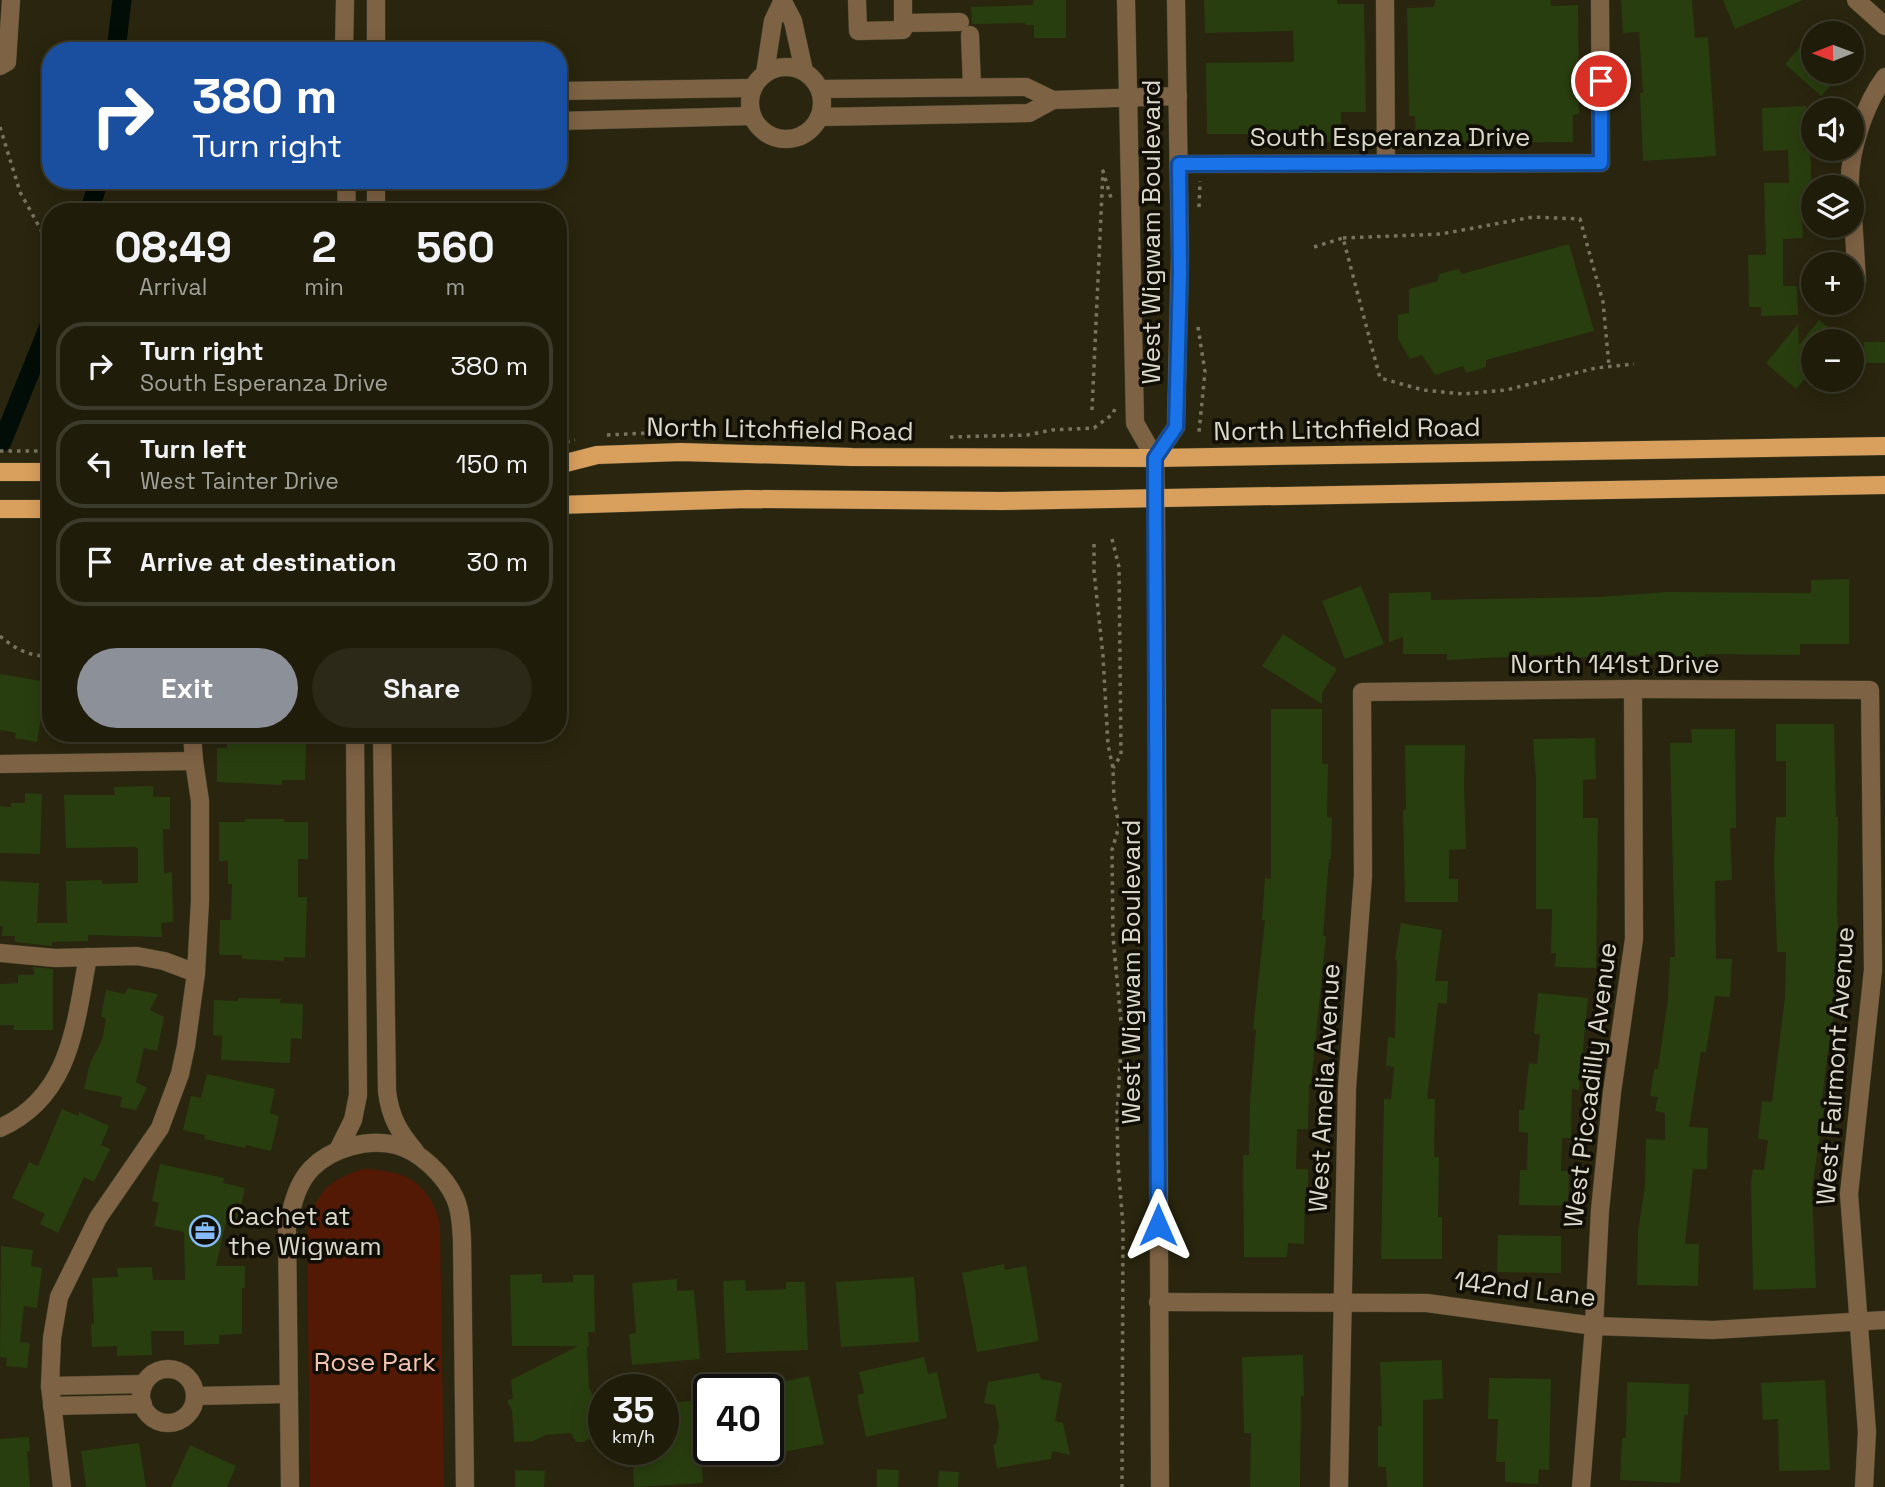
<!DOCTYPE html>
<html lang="en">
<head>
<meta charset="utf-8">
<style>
  body { margin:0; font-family:"Space Grotesk",sans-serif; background:#2c2918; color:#f1f3f6; height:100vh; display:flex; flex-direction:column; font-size:26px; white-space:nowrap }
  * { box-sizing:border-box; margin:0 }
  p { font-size:23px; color:#a1a19c }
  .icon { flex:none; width:38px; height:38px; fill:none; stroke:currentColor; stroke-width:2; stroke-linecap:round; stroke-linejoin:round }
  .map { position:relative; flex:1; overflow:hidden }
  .sheet { position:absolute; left:42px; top:203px; width:525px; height:539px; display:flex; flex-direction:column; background:#1f1c0a; border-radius:28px; box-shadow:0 4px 18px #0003,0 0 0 2px #3c3a2b }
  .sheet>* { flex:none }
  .hud { position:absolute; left:42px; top:42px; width:525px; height:147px; border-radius:28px; box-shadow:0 4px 18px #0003,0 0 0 2px #3c3a2b; background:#1a4fa0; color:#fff; overflow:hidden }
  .needle { width:46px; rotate:269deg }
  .controls { position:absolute; left:1801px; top:21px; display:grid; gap:14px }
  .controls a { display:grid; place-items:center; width:63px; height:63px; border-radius:50%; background:#1f1c0a; box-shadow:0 4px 18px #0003,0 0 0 2px #3c3a2b; font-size:35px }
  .speed { position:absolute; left:588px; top:1374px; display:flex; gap:14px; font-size:35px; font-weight:700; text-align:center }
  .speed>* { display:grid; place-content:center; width:91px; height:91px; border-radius:50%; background:#1f1c0a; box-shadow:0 4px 18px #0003,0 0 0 2px #3c3a2b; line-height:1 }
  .speed small { font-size:18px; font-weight:400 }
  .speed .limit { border:4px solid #111; border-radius:10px; background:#fff; color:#111 }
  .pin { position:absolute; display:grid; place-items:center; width:60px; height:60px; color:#fff; margin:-30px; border:4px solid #fff; border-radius:50%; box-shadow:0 2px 7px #0007 }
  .me { position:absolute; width:77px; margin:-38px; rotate:0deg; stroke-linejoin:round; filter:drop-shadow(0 0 5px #0008) }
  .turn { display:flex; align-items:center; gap:24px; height:147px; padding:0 35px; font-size:32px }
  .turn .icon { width:91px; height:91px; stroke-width:2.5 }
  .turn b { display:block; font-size:49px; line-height:60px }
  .eta { display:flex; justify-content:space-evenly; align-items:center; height:119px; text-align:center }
  .eta b { font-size:42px; font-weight:800; line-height:49px }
  .button { display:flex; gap:14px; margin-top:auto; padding:14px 35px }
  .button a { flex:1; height:80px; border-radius:42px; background:#8c9099; color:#fff; font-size:28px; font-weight:800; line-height:80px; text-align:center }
  .button a+a { background:#2c2918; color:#f1f3f6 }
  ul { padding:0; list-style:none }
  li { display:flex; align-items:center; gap:21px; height:88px; margin:0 14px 10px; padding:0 21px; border:4px solid #3c3a2b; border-radius:28px }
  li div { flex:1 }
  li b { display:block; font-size:26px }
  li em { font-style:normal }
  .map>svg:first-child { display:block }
  .green { fill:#531904 }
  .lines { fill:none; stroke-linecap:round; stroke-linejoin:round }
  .canal { stroke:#020d07; stroke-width:19 }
  .building { fill:#293e0f }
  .minor-casing { stroke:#45422c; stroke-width:19 }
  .major-casing { stroke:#45422c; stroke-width:19 }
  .path { stroke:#777461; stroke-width:3.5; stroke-dasharray:3.5 5; stroke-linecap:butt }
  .minor { stroke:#7e6244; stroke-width:18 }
  .major { stroke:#d89f5d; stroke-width:18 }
  .route-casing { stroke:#114b97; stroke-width:18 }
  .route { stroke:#1a73e8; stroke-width:12 }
  .labels { text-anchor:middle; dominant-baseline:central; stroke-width:7; stroke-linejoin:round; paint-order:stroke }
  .street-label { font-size:26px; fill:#dad8ca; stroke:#100e05 }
  .poi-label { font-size:26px; fill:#dad8ca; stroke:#100e05; text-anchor:start }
  .park-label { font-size:26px; fill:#f5c2b2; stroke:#100e05 }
</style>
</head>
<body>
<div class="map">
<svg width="1885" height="1487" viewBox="0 0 1885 1487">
  <rect width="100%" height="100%" fill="#29250e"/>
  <path class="green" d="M363,1169C405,1170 428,1181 440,1223L444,1487H310L307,1227C317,1192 328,1180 363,1169Z"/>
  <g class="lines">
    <g class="canal">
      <polyline points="116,51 122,0"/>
      <polyline points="89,212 99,180"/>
      <polyline points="2,442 51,321"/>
    </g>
  </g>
  <g class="building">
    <polygon points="1033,0 1066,0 1066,38 1034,38 1034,25 1025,25 1025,23 972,24 971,7 1033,5"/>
    <polygon points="1204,0 1337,0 1337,4 1364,4 1366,112 1341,112 1341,142 1295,143 1295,134 1207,134 1206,63 1294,62 1293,31 1205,33"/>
    <polygon points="1435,0 1551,0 1551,6 1578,5 1579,114 1573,115 1573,142 1416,144 1415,116 1409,116 1407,8 1434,7"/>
    <polygon points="1621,0 1692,0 1695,38 1708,37 1716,156 1643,161 1640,93 1643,93 1639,32 1623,33"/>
    <polygon points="1723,0 1803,0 1735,29"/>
    <polygon points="1813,38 1813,72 1843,72 1821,96 1785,64 1803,44 1805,46"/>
    <polygon points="1806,106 1808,150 1810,150 1811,165 1812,208 1802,208 1803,238 1783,239 1783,286 1797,286 1798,315 1761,316 1761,307 1749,307 1748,255 1766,255 1764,183 1789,183 1788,150 1763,151 1762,108"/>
    <polygon points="1569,244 1594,331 1486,360 1486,367 1466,373 1463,366 1435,375 1422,355 1410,359 1398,339 1398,315 1409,313 1409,289 1438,281 1439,274 1458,269 1462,274"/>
    <polygon points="1819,320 1845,341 1813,341 1813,369 1796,389 1766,363 1798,324 1799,345"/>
    <rect x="1864" y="342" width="21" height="21"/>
    <polygon points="1849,579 1849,644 1800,644 1800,655 1705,654 1705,657 1668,657 1668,654 1560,658 1560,654 1447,660 1447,654 1403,654 1403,637 1389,642 1389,593 1431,592 1431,600 1598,597 1668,592 1811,593 1811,580"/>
    <polygon points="1361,586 1384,644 1345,659 1322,601"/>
    <polygon points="1283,634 1337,669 1322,693 1322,704 1262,666"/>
    <polygon points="0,674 47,682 37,742 15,738 16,733 0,730"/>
    <polygon points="1271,709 1322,709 1322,764 1328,764 1327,817 1332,817 1331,859 1329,859 1323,936 1326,936 1311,1084 1309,1084 1308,1129 1297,1129 1296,1169 1308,1169 1308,1196 1305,1196 1304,1244 1288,1243 1287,1257 1244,1257 1243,1155 1249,1155 1250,1101 1256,1030 1253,1029 1265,920 1262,920 1265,878 1271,879"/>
    <polygon points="1776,724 1834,724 1836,817 1838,817 1837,913 1839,935 1836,935 1835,999 1830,1051 1828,1051 1821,1108 1824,1108 1812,1189 1816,1288 1753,1290 1751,1181 1753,1169 1764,1170 1768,1140 1758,1139 1762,1101 1772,1102 1785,997 1786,952 1777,952 1774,862 1776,817 1786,817 1786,761 1776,761"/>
    <polygon points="1691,729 1735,729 1736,828 1730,828 1732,880 1715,881 1716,959 1732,959 1730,997 1715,996 1706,1052 1701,1052 1689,1127 1708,1128 1707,1169 1693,1169 1685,1244 1699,1244 1698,1286 1637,1285 1638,1232 1645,1185 1646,1139 1665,1140 1665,1113 1655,1111 1658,1097 1650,1096 1654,1069 1658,1069 1668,998 1670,957 1675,957 1670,743 1692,743"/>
    <polygon points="227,733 295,733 295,742 306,742 305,780 282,780 282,785 217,782 217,748 227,748"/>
    <polygon points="1595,738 1596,779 1583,780 1583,818 1598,818 1596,968 1555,967 1556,953 1551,953 1552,909 1536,909 1536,781 1533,739"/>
    <polygon points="1405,745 1465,745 1464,786 1466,849 1449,850 1449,879 1458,879 1458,902 1405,902 1403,810 1406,810"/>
    <polygon points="153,786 153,797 170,797 170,829 163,829 164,873 172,872 173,922 161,923 162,937 88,935 88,941 52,942 52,946 15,942 15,936 2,936 3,926 0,926 0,881 39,883 37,923 67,923 66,881 102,880 102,884 138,883 138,849 136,847 66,848 64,795 115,795 114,787"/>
    <polygon points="25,793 42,794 40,854 0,853 0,806 11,807 11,803 25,803"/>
    <polygon points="245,819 284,819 284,822 308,822 308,859 298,859 298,897 307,897 305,958 284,957 284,961 242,959 242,955 219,955 220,920 231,920 232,884 228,884 228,861 219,861 219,822 245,822"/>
    <polygon points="1401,923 1442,930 1435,981 1448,981 1447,1004 1438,1003 1427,1099 1435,1099 1434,1157 1439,1157 1438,1217 1442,1217 1442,1259 1381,1259 1384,1099 1391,1099 1394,1067 1386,1066 1388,1037 1395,1038 1397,960 1395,960"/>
    <polygon points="33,967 53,969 53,1030 13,1030 14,1025 0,1025 0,984 18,983 18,975 34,975"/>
    <polygon points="128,988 158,994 150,1010 164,1017 157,1051 144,1048 136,1082 147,1088 136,1110 120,1107 122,1097 84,1089 90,1063 102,1040 106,1019 101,1016 106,990 125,994"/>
    <polygon points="1538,993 1588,998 1579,1090 1572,1089 1571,1138 1562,1138 1561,1171 1569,1171 1568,1206 1519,1205 1520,1170 1527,1170 1528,1133 1519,1132 1519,1110 1524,1110 1529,1063 1537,1064 1540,1034 1534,1034"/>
    <polygon points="238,998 281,999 280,1003 303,1004 302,1039 291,1038 290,1063 221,1060 222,1036 213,1035 214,1000 238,1001"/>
    <polygon points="207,1074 275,1089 270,1113 279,1116 271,1151 246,1145 245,1148 204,1139 205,1135 183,1130 191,1096 201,1098"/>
    <polygon points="62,1109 78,1116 79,1112 109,1126 101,1145 110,1149 94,1182 84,1177 58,1233 40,1224 45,1214 12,1198 29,1162 38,1166"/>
    <polygon points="160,1164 224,1178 223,1183 245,1188 237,1224 226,1222 216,1266 245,1266 245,1288 242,1288 242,1334 219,1335 219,1344 184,1345 184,1331 151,1331 152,1355 117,1356 117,1346 92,1347 91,1324 94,1324 92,1278 118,1277 117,1268 152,1267 153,1280 185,1280 184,1232 154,1226 159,1203 152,1201"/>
    <polygon points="1498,1235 1561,1236 1561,1273 1497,1272"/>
    <polygon points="1,1246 33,1250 31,1266 42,1268 37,1308 24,1306 20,1342 30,1343 27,1368 6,1366 7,1358 0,1357"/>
    <polygon points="1004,1264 1005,1270 1026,1266 1039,1341 977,1352 962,1273"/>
    <polygon points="542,1274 542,1283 573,1282 573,1275 594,1275 595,1332 588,1332 589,1346 587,1346 589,1388 596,1401 591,1403 591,1418 597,1435 583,1442 576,1442 571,1433 546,1435 533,1441 514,1442 512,1410 507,1401 513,1398 511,1380 578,1346 512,1346 510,1275"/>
    <polygon points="914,1277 919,1342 841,1347 836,1282"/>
    <polygon points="677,1279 677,1291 694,1290 700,1359 632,1365 629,1334 636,1333 632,1283"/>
    <polygon points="745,1280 746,1291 786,1289 786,1282 805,1282 808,1350 726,1353 723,1281"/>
    <polygon points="1303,1355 1304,1396 1301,1396 1300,1487 1250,1487 1251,1433 1244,1433 1242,1357"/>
    <polygon points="924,1357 928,1374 937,1372 947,1418 866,1437 857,1395 864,1393 859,1372"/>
    <polygon points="1442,1360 1443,1399 1423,1400 1423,1487 1387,1487 1386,1467 1378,1467 1378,1426 1382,1426 1380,1362"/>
    <polygon points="1039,1373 1041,1379 1062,1383 1055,1421 1063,1423 1070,1455 1052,1451 1051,1459 997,1468 993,1445 996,1444 999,1427 995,1405 984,1403 988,1382"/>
    <polygon points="809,1376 824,1444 768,1455 768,1385"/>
    <polygon points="1489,1378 1551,1379 1549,1470 1539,1469 1538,1484 1505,1482 1505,1462 1496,1462 1498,1419 1488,1419"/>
    <polygon points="1825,1380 1830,1470 1779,1471 1778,1419 1763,1420 1761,1383"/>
    <polygon points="1627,1382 1689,1384 1688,1415 1684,1415 1680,1483 1620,1480 1622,1438 1626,1438"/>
    <polygon points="698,1400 703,1483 634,1487 633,1467 640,1466 639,1449 663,1449 663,1404"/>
    <polygon points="29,1437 30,1451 27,1452 30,1487 0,1487 0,1439"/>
    <polygon points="139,1443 146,1487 86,1487 81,1451"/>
    <polygon points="190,1445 236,1466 227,1487 171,1487"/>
    <polygon points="877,1469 899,1470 898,1487 877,1487"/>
    <polygon points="515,1470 545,1471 544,1487 515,1487"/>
    <polygon points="939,1471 959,1472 958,1487 938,1487"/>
  </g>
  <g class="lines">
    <g class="minor-casing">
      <g id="minor">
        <polyline points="857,0 858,31 903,30 903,23"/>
        <polyline points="903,0 903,23 960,22"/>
        <polyline points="1126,0 1135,423 1155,458 1156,498 1160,1487"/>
        <polyline points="1385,0 1386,163"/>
        <polyline points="1856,0 1885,26"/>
        <polyline points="783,2 793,21 804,71"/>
        <polyline points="970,35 972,87"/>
        <polyline points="344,51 345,0"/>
        <polyline points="376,51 376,0"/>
        <polyline points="0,66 7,62 11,0"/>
        <circle cx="786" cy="103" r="36"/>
        <polyline points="765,73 773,21 783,0"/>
        <polyline points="820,89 1026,87 1053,100"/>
        <polyline points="558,91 752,88"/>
        <polyline points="819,117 1029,113 1053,100 1178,96"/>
        <polyline points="558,121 752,116"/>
        <polyline points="1179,164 1601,163 1600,0"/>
        <polyline points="346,180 347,212"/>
        <path d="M1850,187C1848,154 1865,103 1885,77"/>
        <polyline points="1852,201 1857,281"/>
        <polyline points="376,212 376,180"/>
        <polyline points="1155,458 1176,427 1180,255 1176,0"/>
        <path d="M382,733L387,1091C390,1117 399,1132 415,1151"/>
        <polyline points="0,764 194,761"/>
        <polyline points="0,953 55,958 137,956 164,961 196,973"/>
        <path d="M0,1128C71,1096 75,1025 88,957"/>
        <polyline points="338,1150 353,1120 358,1095 355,733"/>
        <polyline points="1158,1302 1427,1303 1594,1326 1713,1330 1885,1320"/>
        <circle cx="168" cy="1396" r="27"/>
        <polyline points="50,1386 144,1384"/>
        <polyline points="195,1396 289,1394"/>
        <polyline points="52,1406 143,1404"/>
        <polyline points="62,1487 50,1386 52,1338 59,1297 98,1218 160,1128 180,1074 186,1046 196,973 200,901 200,801 194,761 192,733"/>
        <path d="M290,1487L287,1228C292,1207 296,1185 311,1169C331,1148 368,1138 396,1145C420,1151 445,1176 455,1198C461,1211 461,1226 462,1240L465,1487"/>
        <polyline points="1339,1487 1347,1088 1363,876 1362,692 1633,689 1870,690 1873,970 1849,1194 1867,1432 1864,1487"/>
        <polyline points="1581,1487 1594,1326 1600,1210 1612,1092 1634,939 1633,689"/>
      </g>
    </g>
    <g class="major-casing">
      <g id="major">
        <polyline points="558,465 597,455 681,452 852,457 1155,458 1885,446"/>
        <polyline points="0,472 51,472"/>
        <polyline points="558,505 748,499 1001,501 1885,485"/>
        <polyline points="0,509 51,509"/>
      </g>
    </g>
    <g class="path">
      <polyline points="0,127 20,192 51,248"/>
      <polyline points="1199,207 1200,181"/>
      <polyline points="1343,238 1441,234 1533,217 1580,219 1603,302 1609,366"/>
      <polyline points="1314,247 1343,238 1380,378 1423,390 1463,394 1506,390 1596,368 1634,364"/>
      <polyline points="1198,327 1205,372 1199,432"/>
      <polyline points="1092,410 1103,171 1111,198"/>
      <polyline points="607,435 648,433"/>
      <polyline points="950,437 1027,435 1052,430 1094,428 1113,414 1116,405"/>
      <polyline points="558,444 575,440"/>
      <polyline points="0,451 51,451"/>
      <polyline points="1112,539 1119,567 1121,755 1113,768"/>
      <polyline points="1094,544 1094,571 1103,656 1108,745 1113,768 1114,799 1119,826 1112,850 1113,937 1122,1032 1117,1115 1118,1164 1123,1226 1122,1487"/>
      <path d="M0,636C15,649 30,657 51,656"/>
    </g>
    <use href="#minor" class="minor"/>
    <use href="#major" class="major"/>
  </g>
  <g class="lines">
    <g class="route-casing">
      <polyline id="route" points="1158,1225 1155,458 1176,427 1180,273 1179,164 1601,163 1601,81"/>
    </g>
    <use href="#route" class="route"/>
  </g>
  <defs>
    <g id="office-ring" transform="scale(1.575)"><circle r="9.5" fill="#100e05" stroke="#85bbfb" stroke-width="1.5"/><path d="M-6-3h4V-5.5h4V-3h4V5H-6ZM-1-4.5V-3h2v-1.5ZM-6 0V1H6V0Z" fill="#85bbfb"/></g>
  </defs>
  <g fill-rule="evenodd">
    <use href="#office-ring" x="205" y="1231"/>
  </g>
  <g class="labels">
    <g class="street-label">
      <text x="1390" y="137">South Esperanza Drive</text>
      <text transform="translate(1151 232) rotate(-90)">West Wigwam Boulevard</text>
      <text transform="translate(780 429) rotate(1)">North Litchfield Road</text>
      <text transform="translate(1347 429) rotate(-1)">North Litchfield Road</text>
      <text x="1615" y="664">North 141st Drive</text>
      <text transform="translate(1131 972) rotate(-90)">West Wigwam Boulevard</text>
      <text transform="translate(1835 1066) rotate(-86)">West Fairmont Avenue</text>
      <text transform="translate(1590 1085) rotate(-83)">West Piccadilly Avenue</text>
      <text transform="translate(1324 1088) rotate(-87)">West Amelia Avenue</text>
      <text transform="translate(1525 1289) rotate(7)">142nd Lane</text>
    </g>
    <g class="poi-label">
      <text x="228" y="1216">Cachet at<tspan x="228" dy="30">the Wigwam</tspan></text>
    </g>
    <g class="park-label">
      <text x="375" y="1362">Rose Park</text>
    </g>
  </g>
</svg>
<div class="controls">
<a><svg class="needle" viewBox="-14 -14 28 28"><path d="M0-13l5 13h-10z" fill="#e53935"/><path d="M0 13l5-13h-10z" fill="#a1a19c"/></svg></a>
<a><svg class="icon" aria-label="sound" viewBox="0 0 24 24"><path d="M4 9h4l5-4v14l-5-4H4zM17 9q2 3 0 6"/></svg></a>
<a><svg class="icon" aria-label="layers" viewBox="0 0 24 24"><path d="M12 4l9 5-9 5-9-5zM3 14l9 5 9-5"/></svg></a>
<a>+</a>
<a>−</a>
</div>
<div class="speed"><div>35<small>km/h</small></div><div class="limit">40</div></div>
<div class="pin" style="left:1601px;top:81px;background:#d93025"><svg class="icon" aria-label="arrive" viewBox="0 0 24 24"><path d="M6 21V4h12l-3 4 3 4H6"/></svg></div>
<svg class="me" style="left:1158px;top:1225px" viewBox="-20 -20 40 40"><path d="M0-17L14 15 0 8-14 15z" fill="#1a73e8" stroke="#fff" stroke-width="4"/></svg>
<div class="hud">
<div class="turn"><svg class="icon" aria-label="right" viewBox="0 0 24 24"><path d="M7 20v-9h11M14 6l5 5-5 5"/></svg><div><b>380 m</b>Turn right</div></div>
</div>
<section class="sheet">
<div class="eta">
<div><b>08:49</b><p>Arrival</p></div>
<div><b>2</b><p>min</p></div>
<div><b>560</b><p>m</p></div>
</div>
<ul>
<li><svg class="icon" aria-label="right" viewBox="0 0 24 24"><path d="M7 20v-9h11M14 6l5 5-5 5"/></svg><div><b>Turn right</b><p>South Esperanza Drive</p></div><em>380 m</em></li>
<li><svg class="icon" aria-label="left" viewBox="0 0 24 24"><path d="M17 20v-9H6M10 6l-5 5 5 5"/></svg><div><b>Turn left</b><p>West Tainter Drive</p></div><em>150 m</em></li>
<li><svg class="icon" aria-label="arrive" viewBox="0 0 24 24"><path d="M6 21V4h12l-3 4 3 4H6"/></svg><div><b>Arrive at destination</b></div><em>30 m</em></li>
</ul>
<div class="button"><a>Exit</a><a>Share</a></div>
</section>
</div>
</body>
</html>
